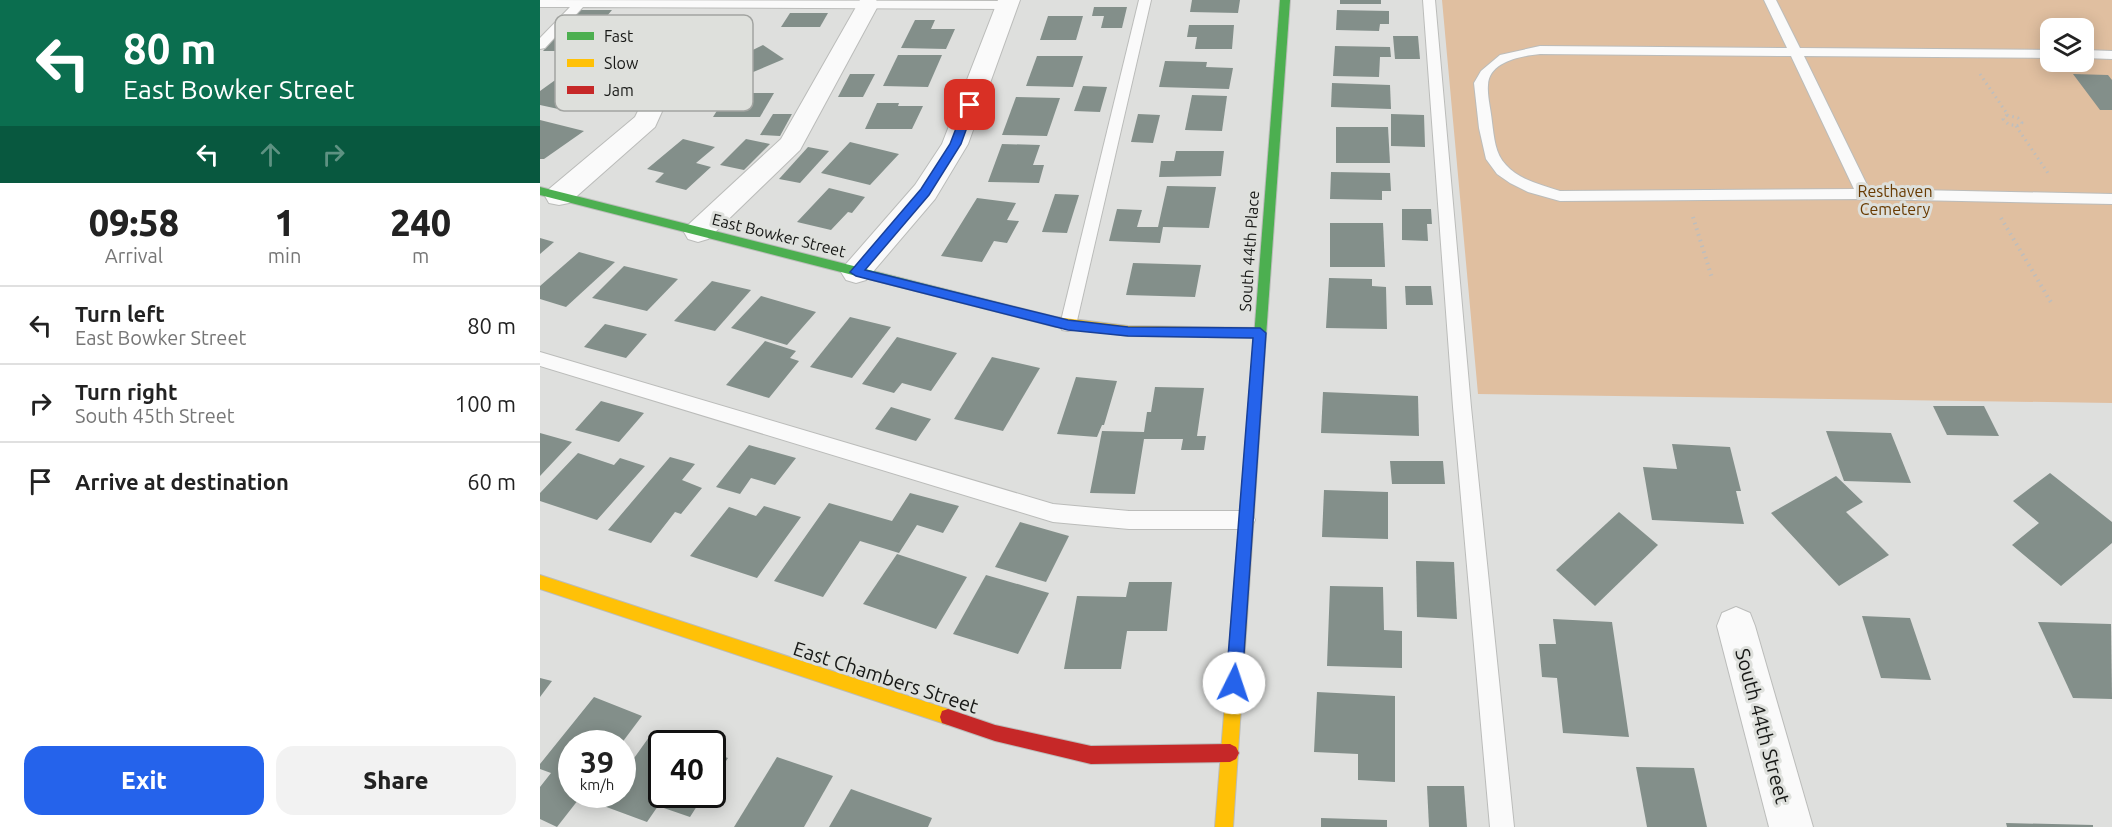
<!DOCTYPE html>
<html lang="en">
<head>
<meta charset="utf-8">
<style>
  body { margin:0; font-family:Ubuntu,sans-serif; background:#f2f2f2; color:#222; height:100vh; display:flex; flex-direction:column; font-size:22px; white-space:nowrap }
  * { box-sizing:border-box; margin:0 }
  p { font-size:20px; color:#767676 }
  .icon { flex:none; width:33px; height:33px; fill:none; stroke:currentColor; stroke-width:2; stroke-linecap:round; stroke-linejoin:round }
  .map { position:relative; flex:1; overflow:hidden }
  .drawer { display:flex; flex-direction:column; background:#fff; width:540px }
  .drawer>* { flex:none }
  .guide { background:#0b6e4f; color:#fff; overflow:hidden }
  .buttons { position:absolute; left:1500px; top:18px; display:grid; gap:12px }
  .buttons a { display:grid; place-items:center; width:54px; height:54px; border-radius:12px; background:#fff; box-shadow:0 3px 15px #0003; font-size:30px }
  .speed { position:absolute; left:18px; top:730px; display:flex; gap:12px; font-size:30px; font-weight:700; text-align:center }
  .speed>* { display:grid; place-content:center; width:78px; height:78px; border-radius:50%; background:#fff; box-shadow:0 3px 15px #0003; line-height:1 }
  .speed small { font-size:15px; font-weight:400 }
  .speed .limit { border:3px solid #111; border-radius:9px; background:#fff; color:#111 }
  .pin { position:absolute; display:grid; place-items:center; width:51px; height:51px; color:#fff; margin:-26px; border-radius:12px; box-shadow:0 3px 9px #0006 }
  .me { position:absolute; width:66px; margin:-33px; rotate:4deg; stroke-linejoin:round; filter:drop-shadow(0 0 4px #0008) }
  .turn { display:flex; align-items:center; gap:21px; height:126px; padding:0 24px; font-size:27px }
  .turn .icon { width:78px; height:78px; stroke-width:2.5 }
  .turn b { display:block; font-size:42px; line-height:51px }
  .lanes { display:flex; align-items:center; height:57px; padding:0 24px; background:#0003; justify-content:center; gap:30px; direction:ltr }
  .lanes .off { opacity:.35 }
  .eta { display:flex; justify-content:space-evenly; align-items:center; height:102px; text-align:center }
  .eta b { font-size:36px; font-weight:800; line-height:42px }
  .action { display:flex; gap:12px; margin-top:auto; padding:12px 24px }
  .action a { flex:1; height:69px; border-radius:18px; background:#2563eb; color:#fff; font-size:24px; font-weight:800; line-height:69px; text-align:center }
  .action a+a { background:#f2f2f2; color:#222 }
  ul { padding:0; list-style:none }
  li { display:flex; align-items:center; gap:18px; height:78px; padding:0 24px; border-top:2px solid #e0e0e0 }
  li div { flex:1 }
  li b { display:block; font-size:22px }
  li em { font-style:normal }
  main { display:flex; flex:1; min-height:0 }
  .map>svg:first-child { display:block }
  .green { fill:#e0bfa0; fill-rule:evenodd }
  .building { fill:#838f8a }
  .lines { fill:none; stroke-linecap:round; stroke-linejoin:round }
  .lane-casing { stroke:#bbbcba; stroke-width:2 }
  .street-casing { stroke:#bbbcba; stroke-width:2 }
  .fast-casing { stroke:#bbbcba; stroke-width:2 }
  .slow-casing { stroke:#bbbcba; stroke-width:2 }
  .jam-casing { stroke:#bbbcba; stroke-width:2 }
  .path-far1 { stroke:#bebebd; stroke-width:3; stroke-dasharray:1.5 4; stroke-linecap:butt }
  .path { stroke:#bebebd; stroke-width:4; stroke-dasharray:1.5 4.5; stroke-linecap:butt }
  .lane { fill:#fafafa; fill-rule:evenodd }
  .street { fill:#fafafa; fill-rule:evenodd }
  .fast { fill:#4caf50; fill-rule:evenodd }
  .slow { fill:#ffc107; fill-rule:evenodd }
  .jam { fill:#c62828; fill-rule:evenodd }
  .route { fill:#2563eb; stroke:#184099; stroke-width:1.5 }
  .labels { text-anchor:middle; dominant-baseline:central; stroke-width:6; stroke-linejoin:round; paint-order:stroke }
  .park-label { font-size:16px; fill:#683a01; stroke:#dee0dc }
  .street-label { font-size:16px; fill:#171816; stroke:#dee0dc }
  .near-street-label { font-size:20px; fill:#171816; stroke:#dee0dc }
  .key { fill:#dee0dc; stroke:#a2a4a1; stroke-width:1.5 }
  .key-label { font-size:16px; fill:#171816 }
</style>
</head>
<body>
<main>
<section class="drawer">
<div class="guide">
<div class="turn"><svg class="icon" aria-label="left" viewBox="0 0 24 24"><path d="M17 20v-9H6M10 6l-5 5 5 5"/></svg><div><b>80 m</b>East Bowker Street</div></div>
<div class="lanes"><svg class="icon" aria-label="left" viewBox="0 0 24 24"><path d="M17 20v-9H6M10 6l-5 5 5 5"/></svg><svg class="icon off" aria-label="ahead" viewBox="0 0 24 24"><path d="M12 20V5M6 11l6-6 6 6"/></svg><svg class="icon off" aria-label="right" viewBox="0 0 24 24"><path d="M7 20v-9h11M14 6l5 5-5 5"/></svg></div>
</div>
<div class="eta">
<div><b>09:58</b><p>Arrival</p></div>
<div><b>1</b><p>min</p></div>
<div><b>240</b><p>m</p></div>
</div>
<ul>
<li><svg class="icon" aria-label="left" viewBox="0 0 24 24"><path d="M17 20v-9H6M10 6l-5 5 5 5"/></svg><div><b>Turn left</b><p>East Bowker Street</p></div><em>80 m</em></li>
<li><svg class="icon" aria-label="right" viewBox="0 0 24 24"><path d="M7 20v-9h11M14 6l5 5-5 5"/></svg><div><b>Turn right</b><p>South 45th Street</p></div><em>100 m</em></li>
<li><svg class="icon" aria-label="arrive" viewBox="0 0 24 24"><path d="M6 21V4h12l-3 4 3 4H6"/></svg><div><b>Arrive at destination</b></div><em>60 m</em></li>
</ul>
<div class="action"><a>Exit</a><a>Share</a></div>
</section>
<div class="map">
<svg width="1572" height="827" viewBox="0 0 1572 827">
  <rect width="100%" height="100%" fill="#dedfdd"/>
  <path class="green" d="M902,0H1572V403L938,394ZM1510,28H1544V62H1510Z"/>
  <g class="building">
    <polygon points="652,0 700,0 698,13 650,12"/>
    <rect x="800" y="0" width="41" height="4"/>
    <polygon points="554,7 587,7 582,28 561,28 564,16 552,16"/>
    <polygon points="40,10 72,10 46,41 36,41 27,51 3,51"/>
    <polygon points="797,10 849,11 849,24 840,24 839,31 796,30"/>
    <polygon points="250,13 288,13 280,27 241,27"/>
    <polygon points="508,16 543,16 536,40 500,40"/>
    <polygon points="375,20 395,20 391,29 415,29 406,49 361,48"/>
    <polygon points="649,25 694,25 692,49 655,49 657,37 647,37"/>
    <polygon points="853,36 878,36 880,59 855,59"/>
    <polygon points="223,45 244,59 199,78 182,65"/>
    <polygon points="795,46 850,47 851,57 840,57 839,77 793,76"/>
    <polygon points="358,55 402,55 388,87 343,86"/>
    <polygon points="497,56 543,56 533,87 486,86"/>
    <polygon points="625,61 667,62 666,67 693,68 689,89 619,87"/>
    <polygon points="45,65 73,71 23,110 0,105 0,91 25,73 31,75"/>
    <polygon points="310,74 335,74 323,97 298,97"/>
    <polygon points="1533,74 1568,75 1572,80 1572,110 1560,110"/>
    <polygon points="792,83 850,85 851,109 791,107"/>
    <polygon points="543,86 567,87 560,112 534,111"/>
    <polygon points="188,93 234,93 220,117 173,117"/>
    <polygon points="652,95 687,96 682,131 645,130"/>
    <polygon points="476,97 520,98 507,136 462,135"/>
    <polygon points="337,103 359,103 358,106 383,106 372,129 325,129"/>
    <polygon points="233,114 252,114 240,136 220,135"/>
    <polygon points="598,114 620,115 613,143 591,142"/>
    <polygon points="851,114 884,115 885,147 851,146"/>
    <polygon points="0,120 44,131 4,159 0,159"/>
    <polygon points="796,127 848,127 850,163 796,163"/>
    <polygon points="143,139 175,147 156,163 171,167 146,190 115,182 124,173 107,169"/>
    <polygon points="206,139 230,144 204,170 180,165"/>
    <polygon points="310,142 359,154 330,185 281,173"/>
    <polygon points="462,144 500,145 493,165 504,165 499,183 448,182"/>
    <polygon points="268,147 289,151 260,183 239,179"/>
    <polygon points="636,151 684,151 681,176 619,177 621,161 634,161"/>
    <polygon points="791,172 850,173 851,191 842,191 842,200 790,199"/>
    <polygon points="627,186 676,187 669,228 623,227 620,243 569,241 577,209 602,210 597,227 618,227"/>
    <polygon points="289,188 325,197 312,213 308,212 291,230 257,222"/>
    <polygon points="515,194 539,195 527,233 502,232"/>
    <polygon points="437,198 476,203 467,220 479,221 467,243 454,241 442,262 401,256"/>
    <polygon points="862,209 891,209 892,224 887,224 888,241 862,240"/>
    <polygon points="790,223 843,223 845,267 790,267"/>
    <polygon points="0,238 14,242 0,254"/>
    <polygon points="39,252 75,262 26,307 0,299 0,286"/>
    <polygon points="593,263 661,265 655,297 586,295"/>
    <polygon points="84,266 138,279 107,311 52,298"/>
    <polygon points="789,278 832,279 832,286 846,287 847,329 786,328"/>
    <polygon points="172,281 211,290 175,331 134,321"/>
    <polygon points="865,286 891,286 893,305 866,305"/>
    <polygon points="221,296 276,312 247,345 191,328"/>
    <polygon points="310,317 351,327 312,378 270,367"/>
    <polygon points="65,324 107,334 86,358 44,347"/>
    <polygon points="357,337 417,353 391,391 362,383 354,393 322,384"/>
    <polygon points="225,341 256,351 250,358 259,361 229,398 186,385"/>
    <polygon points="452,357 500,368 463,431 414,419"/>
    <polygon points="536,377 577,381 564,425 562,425 557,437 517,434"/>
    <polygon points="615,387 664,388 657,436 666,436 664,450 641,450 643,439 604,439 595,494 550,493 562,431 604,432 607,412 611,412"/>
    <polygon points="783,392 878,396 879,436 781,433"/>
    <polygon points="61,401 104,413 79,442 35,430"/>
    <polygon points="1393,406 1444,406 1459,436 1407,435"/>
    <polygon points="351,407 391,419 376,441 335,429"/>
    <polygon points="1286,431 1351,433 1371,483 1304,481"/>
    <polygon points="0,433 32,442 0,476"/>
    <polygon points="1132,444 1190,447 1201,491 1196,491 1204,524 1112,520 1103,467 1137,469"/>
    <polygon points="209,445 256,458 235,485 211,478 200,494 176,487"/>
    <polygon points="38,453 74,465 80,458 105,466 57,520 0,501 0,493"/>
    <polygon points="130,457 155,464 142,480 162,488 141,514 135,512 111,543 68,530"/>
    <polygon points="850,461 903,461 905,484 852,484"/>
    <polygon points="1510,473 1572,522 1572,543 1521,586 1472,545 1499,523 1473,501"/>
    <polygon points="1296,476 1323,502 1306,512 1349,555 1299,586 1231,513"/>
    <polygon points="784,490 848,492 848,539 782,537"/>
    <polygon points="370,493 419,506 403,533 377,525 359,553 320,541 283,597 234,581 289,503 352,521"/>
    <polygon points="224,506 261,517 217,578 150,556 189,507 216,516"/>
    <polygon points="1079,512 1118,545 1055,606 1016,570"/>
    <polygon points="480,522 529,536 506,582 455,567"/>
    <polygon points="357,554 427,577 396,629 323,604"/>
    <polygon points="876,561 914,562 917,619 877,617"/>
    <polygon points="446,575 509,593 478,654 413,634"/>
    <polygon points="589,582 632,582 627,631 587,631 581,669 524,669 537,596 586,597"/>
    <polygon points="790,586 843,587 844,630 862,631 862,668 787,666"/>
    <polygon points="1322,616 1370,618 1391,680 1341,678"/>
    <polygon points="1013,619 1072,622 1089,737 1023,733 1017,678 1002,677 999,644 1016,644"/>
    <polygon points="1498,622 1571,624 1572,699 1533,698"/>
    <polygon points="0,678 12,681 0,697"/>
    <polygon points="777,692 855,696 855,782 818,780 818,754 774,752"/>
    <polygon points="54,697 102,716 81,744 32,744 32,795 42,795 17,827 0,819 0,787 11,773 0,769 0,764"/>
    <polygon points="112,733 144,744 122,744 122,795 164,795 150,817 118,806 107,822 61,805 68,795 82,795 82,775"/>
    <polygon points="172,753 188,758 172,782"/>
    <polygon points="237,757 293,776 264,827 194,827"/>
    <polygon points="1096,767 1154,768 1167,827 1107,827"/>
    <polygon points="887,786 924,786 927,827 889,827"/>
    <polygon points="311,789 392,818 388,827 289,827"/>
    <polygon points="781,818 847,820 847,827 781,827"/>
    <polygon points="1466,823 1553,825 1553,827 1467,827"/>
  </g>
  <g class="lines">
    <g class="lane-casing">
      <g id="lane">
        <polygon points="0,0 467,1 473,5 467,9 43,7 5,48 0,49 0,38 30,7 0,7"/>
        <polygon points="599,0 611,0 536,325 534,330 528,331 522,330 520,325"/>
        <polygon points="883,0 895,0 931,407 974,827 950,827 913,407"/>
        <path d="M1224,0H1236L1260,48L1510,50V58L1264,56L1329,189L1572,194V204L1324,199L1020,201L988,192L970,183L957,174L946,159L939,128L934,83L941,71L960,55L1000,46L1247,48ZM1000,54L1251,56L1314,189L1020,191C1002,185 979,180 966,165C955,154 954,137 952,122C951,110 947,96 948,85C949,61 982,56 1000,54Z"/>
        <polygon points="1544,50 1572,51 1572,59 1544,58"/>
        <polygon points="0,352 513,504 589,511 705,511 712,514 715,520 712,526 705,529 589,529 513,522 0,366"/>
      </g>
    </g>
    <g class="street-casing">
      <g id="street">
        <polygon points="320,0 336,0 339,4 260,150 168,239 158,242 148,239 144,232 148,225 241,139"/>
        <polygon points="458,0 480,0 428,144 395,199 326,280 316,283 306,280 301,272 306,264 375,185 402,144"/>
        <polygon points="117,88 126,91 129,96 115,127 29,203 19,205 9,203 5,196 9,189 95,117 108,91"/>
        <polygon points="1196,607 1210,613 1215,626 1273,827 1229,827 1177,626 1182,613"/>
      </g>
    </g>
    <g class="fast-casing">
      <g id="fast">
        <polygon points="740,0 750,0 725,350 719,355 713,350"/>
        <polygon points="0,187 516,317 522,322 516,327 0,195"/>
      </g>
    </g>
    <g class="slow-casing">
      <g id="slow">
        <polygon points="516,317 588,326 720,328 726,333 720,338 588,336 512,325 510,322 512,319"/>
        <polygon points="719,345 725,350 693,827 675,827 713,350"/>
        <polygon points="0,575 408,709 414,711 416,717 414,723 408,725 0,589"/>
      </g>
    </g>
    <g class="jam-casing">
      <polygon id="jam" points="408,709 455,725 551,746 690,744 696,747 699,753 696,759 690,762 551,764 455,741 408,725 402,723 400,717 402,711"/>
    </g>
    <g class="path-far1">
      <polyline points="1440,74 1468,115"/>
      <polygon points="1467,115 1478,118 1482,123 1477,126 1468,124 1463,119"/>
      <polyline points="1476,126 1510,176"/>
    </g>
    <g class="path">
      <polyline points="1153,217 1172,278"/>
      <polyline points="1461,218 1512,304"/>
    </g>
    <use href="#lane" class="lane"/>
    <use href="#street" class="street"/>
    <use href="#fast" class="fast"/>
    <use href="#slow" class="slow"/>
    <use href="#jam" class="jam"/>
  </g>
  <polygon class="route" points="430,101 435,105 421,144 389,195 325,270 528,320 588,327 720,328 726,333 702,683 700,689 694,692 688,689 686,683 713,338 588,336 528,330 316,276 310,272 381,189 410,144 425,105"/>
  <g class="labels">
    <g class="park-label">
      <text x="1355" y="191">Resthaven<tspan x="1355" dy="18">Cemetery</tspan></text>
    </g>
    <g class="street-label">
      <text transform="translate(239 235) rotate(14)">East Bowker Street</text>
      <text transform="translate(709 251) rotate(-86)">South 44th Place</text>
    </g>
    <g class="near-street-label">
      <text transform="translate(346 677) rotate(18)">East Chambers Street</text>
      <text transform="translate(1223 726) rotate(75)">South 44th Street</text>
    </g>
  </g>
  <rect x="15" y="15" width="198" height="96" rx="9" class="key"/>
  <rect x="27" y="32" width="27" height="8" fill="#4caf50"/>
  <rect x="27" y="59" width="27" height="8" fill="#ffc107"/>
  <rect x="27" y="86" width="27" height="8" fill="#c62828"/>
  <g class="key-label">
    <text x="64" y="42">Fast</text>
    <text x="64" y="69">Slow</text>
    <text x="64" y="96">Jam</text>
  </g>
</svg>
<div class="buttons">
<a><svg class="icon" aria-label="layers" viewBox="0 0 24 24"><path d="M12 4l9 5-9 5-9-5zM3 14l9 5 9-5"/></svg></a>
</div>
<div class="speed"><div>39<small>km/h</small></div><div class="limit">40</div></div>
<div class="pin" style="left:430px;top:105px;background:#d93025"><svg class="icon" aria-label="arrive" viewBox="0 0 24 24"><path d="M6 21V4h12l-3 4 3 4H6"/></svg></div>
<svg class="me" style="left:694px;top:683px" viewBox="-20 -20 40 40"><circle r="19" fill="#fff"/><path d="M0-13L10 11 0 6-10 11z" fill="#2563eb"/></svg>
</div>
</main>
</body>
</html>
